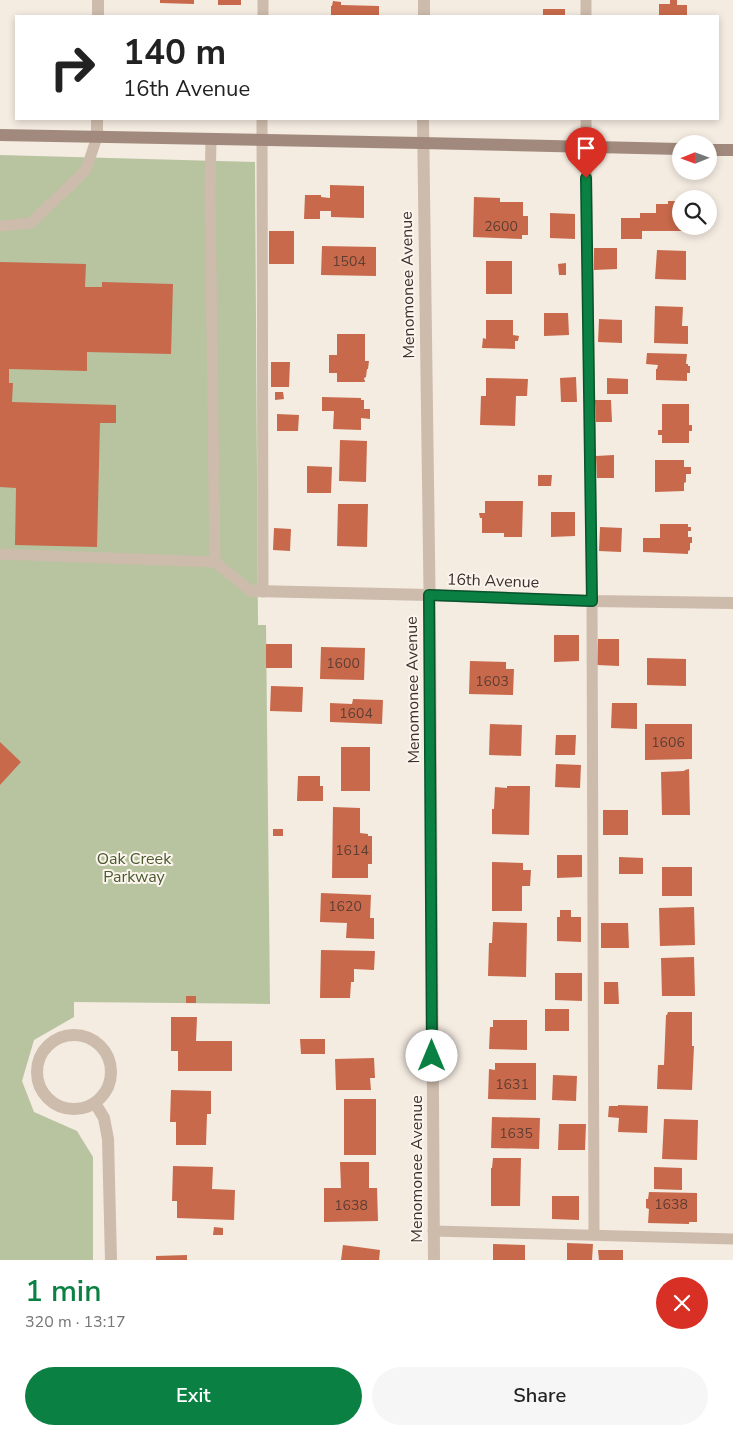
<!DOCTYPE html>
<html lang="en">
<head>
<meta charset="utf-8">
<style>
  body { margin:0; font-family:"Nunito Sans",sans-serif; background:#f6f6f6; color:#222; height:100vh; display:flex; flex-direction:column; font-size:19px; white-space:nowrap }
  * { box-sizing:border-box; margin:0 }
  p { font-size:16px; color:#767676 }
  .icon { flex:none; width:28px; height:28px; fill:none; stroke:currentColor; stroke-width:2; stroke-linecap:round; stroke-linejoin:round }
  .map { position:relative; height:1260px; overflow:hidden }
  .details { display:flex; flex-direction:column; background:#fff; flex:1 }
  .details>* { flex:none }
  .hud { position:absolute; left:15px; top:15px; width:704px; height:105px; border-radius:0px; box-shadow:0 2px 8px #0003; background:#fff; color:#222; overflow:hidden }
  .needle { width:32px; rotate:269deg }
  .tools { position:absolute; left:672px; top:135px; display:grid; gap:10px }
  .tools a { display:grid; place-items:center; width:45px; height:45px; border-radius:50%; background:#fff; box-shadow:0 2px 8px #0003; font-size:25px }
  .pin { position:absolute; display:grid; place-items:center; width:42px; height:42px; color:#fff; margin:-51px -21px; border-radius:50% 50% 50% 0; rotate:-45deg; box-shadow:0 0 5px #0007 }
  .pin .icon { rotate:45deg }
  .me { position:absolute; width:55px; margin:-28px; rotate:0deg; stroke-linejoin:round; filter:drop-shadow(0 0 4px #0008) }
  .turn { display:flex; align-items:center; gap:18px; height:105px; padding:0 25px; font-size:22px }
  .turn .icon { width:65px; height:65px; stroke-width:2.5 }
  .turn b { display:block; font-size:35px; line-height:42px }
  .round { display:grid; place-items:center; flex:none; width:52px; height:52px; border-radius:26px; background:#f6f6f6 }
  .summary { display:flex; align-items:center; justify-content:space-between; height:85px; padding:0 25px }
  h1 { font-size:30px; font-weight:600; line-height:38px; color:#0b8043 }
  .button { display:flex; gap:10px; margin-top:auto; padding:10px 25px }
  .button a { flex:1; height:58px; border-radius:30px; background:#0b8043; color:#fff; font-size:20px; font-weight:600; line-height:58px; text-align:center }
  .button a+a { background:#f6f6f6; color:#222 }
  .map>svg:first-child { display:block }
  .green { fill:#b8c4a0 }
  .building { fill:#c8694b }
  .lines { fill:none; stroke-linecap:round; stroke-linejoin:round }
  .lane { stroke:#cdbbac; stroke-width:11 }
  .street { stroke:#cdbbac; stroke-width:12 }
  .secondary { stroke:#a18a7d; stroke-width:12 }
  .route-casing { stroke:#07532c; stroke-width:12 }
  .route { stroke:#0b8043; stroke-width:9 }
  .labels { text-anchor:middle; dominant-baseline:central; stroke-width:4; stroke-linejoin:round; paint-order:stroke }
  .number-label { font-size:14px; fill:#5e3e33 }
  .street-label { font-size:16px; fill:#3b302b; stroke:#fbf5ee }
  .park-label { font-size:16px; fill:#4a5a2e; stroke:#fbf5ee }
</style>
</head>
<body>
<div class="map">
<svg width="733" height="1260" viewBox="0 0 733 1260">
  <rect width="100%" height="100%" fill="#f4ebe1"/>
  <polygon class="green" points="0,155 255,162 258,625 266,625 270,1004 74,1002 74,1017 34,1040 22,1081 34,1112 77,1131 93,1157 93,1260 0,1260"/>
  <g class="building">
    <polygon points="160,0 194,0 194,4 160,3"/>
    <rect x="218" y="0" width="23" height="5"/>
    <polygon points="670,0 677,0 677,5 687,5 687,16 659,16 659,4 670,4"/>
    <polygon points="333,1 341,2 341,5 379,6 379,16 331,16 331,6 332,6"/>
    <rect x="543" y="9" width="22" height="7"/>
    <polygon points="330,185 364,186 364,218 331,217 331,211 320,211 320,219 304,219 305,195 321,195 321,197 330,198"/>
    <polygon points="474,197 500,198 500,202 523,202 523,216 528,216 528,235 522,235 522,239 473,237"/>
    <polygon points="668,201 677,201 677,205 681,205 681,226 686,226 686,231 642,231 642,239 621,239 621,218 640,218 640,213 656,213 656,204 668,204"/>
    <polygon points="550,213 575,214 575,239 550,238"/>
    <rect x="269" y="231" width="25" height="33"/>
    <polygon points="322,246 376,247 376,276 321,275"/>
    <polygon points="594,248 617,248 617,269 594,270"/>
    <polygon points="657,250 686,251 686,280 655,279"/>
    <rect x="486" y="261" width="26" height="33"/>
    <polygon points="0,262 86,264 85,287 102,287 102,282 173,284 171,354 87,352 87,371 9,369 9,383 13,383 12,402 116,405 116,423 100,423 97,547 15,545 16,488 0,487"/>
    <polygon points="566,263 566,275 559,275 558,264"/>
    <polygon points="655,306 683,307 682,326 688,326 688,344 654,343"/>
    <polygon points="544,313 568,313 569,335 544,336"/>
    <polygon points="599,319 622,320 622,343 598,342"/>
    <polygon points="486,320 513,320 513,335 519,336 518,341 515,341 515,349 482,348 483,338 486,339"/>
    <polygon points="337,334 365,334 365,361 369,361 368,369 367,369 366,377 364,378 365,382 337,382 337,373 329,373 329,355 337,355"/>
    <polygon points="647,353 687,354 686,364 688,364 688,366 690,366 690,373 687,373 687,381 656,380 656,369 657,369 658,365 646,364"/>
    <polygon points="271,362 290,362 289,387 271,387"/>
    <polygon points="576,377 577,402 561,402 560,378"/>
    <polygon points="486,378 528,379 527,396 516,396 515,426 480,425 481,396 486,396"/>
    <polygon points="607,378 628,379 628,394 607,394"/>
    <polygon points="275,392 283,392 284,399 275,400"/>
    <polygon points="322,397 361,398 361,400 364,400 364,409 370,409 370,419 361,418 361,430 333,429 334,411 322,411"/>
    <polygon points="595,400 611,400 612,422 596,422"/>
    <polygon points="662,404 689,404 689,425 692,425 692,431 689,431 689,443 662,443 662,435 658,435 658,430 662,430"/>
    <polygon points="277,414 299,415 298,431 277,431"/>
    <polygon points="340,440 367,441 366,482 339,481"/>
    <polygon points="614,455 614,478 597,478 596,456"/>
    <polygon points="655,460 684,460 684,467 691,467 691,474 686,474 686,482 684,483 684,491 655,492"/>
    <polygon points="307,466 332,467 331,493 307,493"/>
    <polygon points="538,475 552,475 551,486 538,486"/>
    <polygon points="485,501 523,501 522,537 504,537 504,533 482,533 482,518 480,518 479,513 485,513"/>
    <polygon points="338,504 368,504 367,547 337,546"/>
    <polygon points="551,512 575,512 575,536 551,537"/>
    <polygon points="660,524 688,524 688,527 691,527 691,531 688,531 688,537 692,537 692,543 690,543 690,550 688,551 688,554 643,552 643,538 660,538"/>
    <polygon points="600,527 622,528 621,552 599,551"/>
    <polygon points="274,528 291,529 290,551 273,550"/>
    <polygon points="554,635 579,635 579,661 554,662"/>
    <polygon points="598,639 619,639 619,666 597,665"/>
    <rect x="266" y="644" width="26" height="24"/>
    <polygon points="321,647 365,648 364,680 320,679"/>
    <polygon points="647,658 686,659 686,686 647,685"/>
    <polygon points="470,661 506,662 506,669 514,669 513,695 469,694"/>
    <polygon points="271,686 303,687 302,712 270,711"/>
    <polygon points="353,699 383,700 382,724 330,722 330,703 352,704"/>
    <polygon points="612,703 637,703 637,729 611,728"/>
    <polygon points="490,724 522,725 521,756 489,755"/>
    <polygon points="645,724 692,724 692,759 645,760"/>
    <polygon points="556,735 576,735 575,755 555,755"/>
    <polygon points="0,742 21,762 0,785"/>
    <rect x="341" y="747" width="29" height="44"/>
    <polygon points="556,764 581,765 580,788 555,787"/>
    <polygon points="689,769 690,815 662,815 661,772 684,771 685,770"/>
    <polygon points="298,776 320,776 320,786 323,786 323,801 297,801"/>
    <polygon points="507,786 530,786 529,835 492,834 492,809 494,809 495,787 507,788"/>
    <polygon points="333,807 360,808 360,833 368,834 368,836 372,836 372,864 368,864 368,878 332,878"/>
    <rect x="603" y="810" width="25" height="25"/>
    <rect x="273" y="829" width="10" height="7"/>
    <polygon points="557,855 582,855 582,877 557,878"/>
    <polygon points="619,857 643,858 643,874 619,874"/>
    <polygon points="492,862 523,863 523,870 531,870 530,886 522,886 522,911 492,911"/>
    <rect x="662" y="867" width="30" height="29"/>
    <polygon points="321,893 371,895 370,918 374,918 374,939 346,938 347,923 320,922"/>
    <polygon points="694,907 695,945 660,946 659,908"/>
    <polygon points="560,910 571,910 571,917 581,917 581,942 557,941 557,917 560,917"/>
    <polygon points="493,922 527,923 526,977 488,976 489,943 492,943"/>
    <polygon points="601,923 628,923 629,948 601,948"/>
    <polygon points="321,950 375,951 374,970 354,969 354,982 351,982 350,998 320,998"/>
    <polygon points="694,957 695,996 662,996 661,958"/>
    <polygon points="555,973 582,973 582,1001 555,1000"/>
    <polygon points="604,982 618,982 619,1004 604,1004"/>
    <rect x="186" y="996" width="10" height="7"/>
    <rect x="545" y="1009" width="24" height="22"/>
    <polygon points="668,1012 692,1012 692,1046 694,1046 692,1090 657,1089 658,1065 664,1065 666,1015 667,1015"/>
    <polygon points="171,1017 197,1017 196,1041 232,1041 232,1071 178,1071 178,1051 171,1051"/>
    <polygon points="493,1020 527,1020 527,1050 489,1049 490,1027 493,1027"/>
    <polygon points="300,1039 325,1039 325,1054 301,1054"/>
    <polygon points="374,1058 375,1078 370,1078 371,1090 336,1090 335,1059"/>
    <polygon points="495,1063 536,1063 536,1100 488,1099 489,1069 495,1070"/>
    <polygon points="553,1075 577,1076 576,1101 552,1100"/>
    <polygon points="171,1090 211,1091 211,1114 207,1114 206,1145 176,1145 176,1122 170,1122"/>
    <rect x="344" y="1099" width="32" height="56"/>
    <polygon points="618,1105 648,1106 647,1133 618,1132 619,1118 608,1117 609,1106 618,1106"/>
    <polygon points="492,1117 540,1118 539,1149 491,1148"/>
    <polygon points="664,1119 698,1120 697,1160 662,1159"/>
    <polygon points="559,1124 586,1124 585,1150 558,1150"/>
    <polygon points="493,1158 521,1158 520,1206 491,1206 491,1168 492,1168"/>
    <polygon points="340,1162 369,1162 369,1188 377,1188 378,1221 324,1222 324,1188 341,1188"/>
    <polygon points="173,1166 213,1167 212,1189 235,1190 234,1220 177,1218 177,1201 172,1201"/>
    <polygon points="654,1167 682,1168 682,1190 654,1189"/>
    <polygon points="649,1192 697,1193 697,1222 689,1222 689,1224 648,1223 649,1209 646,1208 646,1199 648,1199"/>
    <polygon points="552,1196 579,1196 579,1220 552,1219"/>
    <polygon points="214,1227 223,1228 223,1235 213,1235"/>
    <polygon points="567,1243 593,1244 592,1260 567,1260"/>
    <polygon points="493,1244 525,1245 525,1260 493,1260"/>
    <polygon points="343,1245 380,1250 379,1260 341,1260"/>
    <polygon points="598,1250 623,1250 623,1260 599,1260"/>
    <polygon points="187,1255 187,1260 156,1260 156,1256"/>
  </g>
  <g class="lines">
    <g class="lane">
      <polyline points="263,16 263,0"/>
      <polyline points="586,16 586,0"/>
      <polyline points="262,119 263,592"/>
      <polyline points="586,119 592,601 594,1235"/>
      <polyline points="211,139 210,191 215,562"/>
      <polyline points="0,226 31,223 86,170 97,137"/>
      <polyline points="0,554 215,562 251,591"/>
      <polyline points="433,1231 733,1239"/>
    </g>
    <g class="street">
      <polyline points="98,16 98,0"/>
      <polyline points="424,16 424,0"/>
      <polyline points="423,119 430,627 434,1260"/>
      <polyline points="97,137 97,119"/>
      <polyline points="251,591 429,595 592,601 733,603"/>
      <circle cx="74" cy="1072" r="37"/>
      <polyline points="95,1103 104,1118 108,1139 111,1260"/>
    </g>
    <g class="secondary">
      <polyline points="0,135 422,143 681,149"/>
      <polyline points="709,150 733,150"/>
    </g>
  </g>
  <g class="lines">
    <g class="route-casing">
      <polyline id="route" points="432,1056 429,595 592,601 586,178"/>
    </g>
    <use href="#route" class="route"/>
  </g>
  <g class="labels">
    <g class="number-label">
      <text x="501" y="226">2600</text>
      <text x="349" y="261">1504</text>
      <text x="343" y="663">1600</text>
      <text x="492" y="681">1603</text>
      <text x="356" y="713">1604</text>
      <text x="668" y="742">1606</text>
      <text x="352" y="850">1614</text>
      <text x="345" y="906">1620</text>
      <text x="512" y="1084">1631</text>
      <text x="516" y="1133">1635</text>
      <text x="671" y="1204">1638</text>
      <text x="351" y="1205">1638</text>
    </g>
    <g class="street-label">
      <text transform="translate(408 285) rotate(-91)">Menomonee Avenue</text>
      <text transform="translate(493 581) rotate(2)">16th Avenue</text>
      <text transform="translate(413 690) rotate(-91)">Menomonee Avenue</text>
      <text transform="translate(417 1169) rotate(-90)">Menomonee Avenue</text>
    </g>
    <g class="park-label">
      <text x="134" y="859">Oak Creek<tspan x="134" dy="18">Parkway</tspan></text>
    </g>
  </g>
</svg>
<div class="tools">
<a><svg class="needle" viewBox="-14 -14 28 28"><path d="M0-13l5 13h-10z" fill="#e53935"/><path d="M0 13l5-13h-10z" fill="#767676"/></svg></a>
<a><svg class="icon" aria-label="search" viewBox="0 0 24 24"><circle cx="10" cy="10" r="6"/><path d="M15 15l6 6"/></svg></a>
</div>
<div class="pin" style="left:586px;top:178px;background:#d93025"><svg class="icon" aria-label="arrive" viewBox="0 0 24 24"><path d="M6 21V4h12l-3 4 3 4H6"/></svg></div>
<svg class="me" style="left:432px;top:1056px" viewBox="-20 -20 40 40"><circle r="19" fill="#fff"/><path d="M0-13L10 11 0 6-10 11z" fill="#0b8043"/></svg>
<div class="hud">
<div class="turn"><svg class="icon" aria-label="right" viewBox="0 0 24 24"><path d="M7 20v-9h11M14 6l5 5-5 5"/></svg><div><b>140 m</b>16th Avenue</div></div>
</div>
</div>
<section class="details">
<div class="summary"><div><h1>1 min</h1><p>320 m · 13:17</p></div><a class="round" style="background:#d93025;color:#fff"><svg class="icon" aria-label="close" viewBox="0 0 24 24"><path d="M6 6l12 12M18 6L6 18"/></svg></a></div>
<div class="button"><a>Exit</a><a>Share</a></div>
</section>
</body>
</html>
